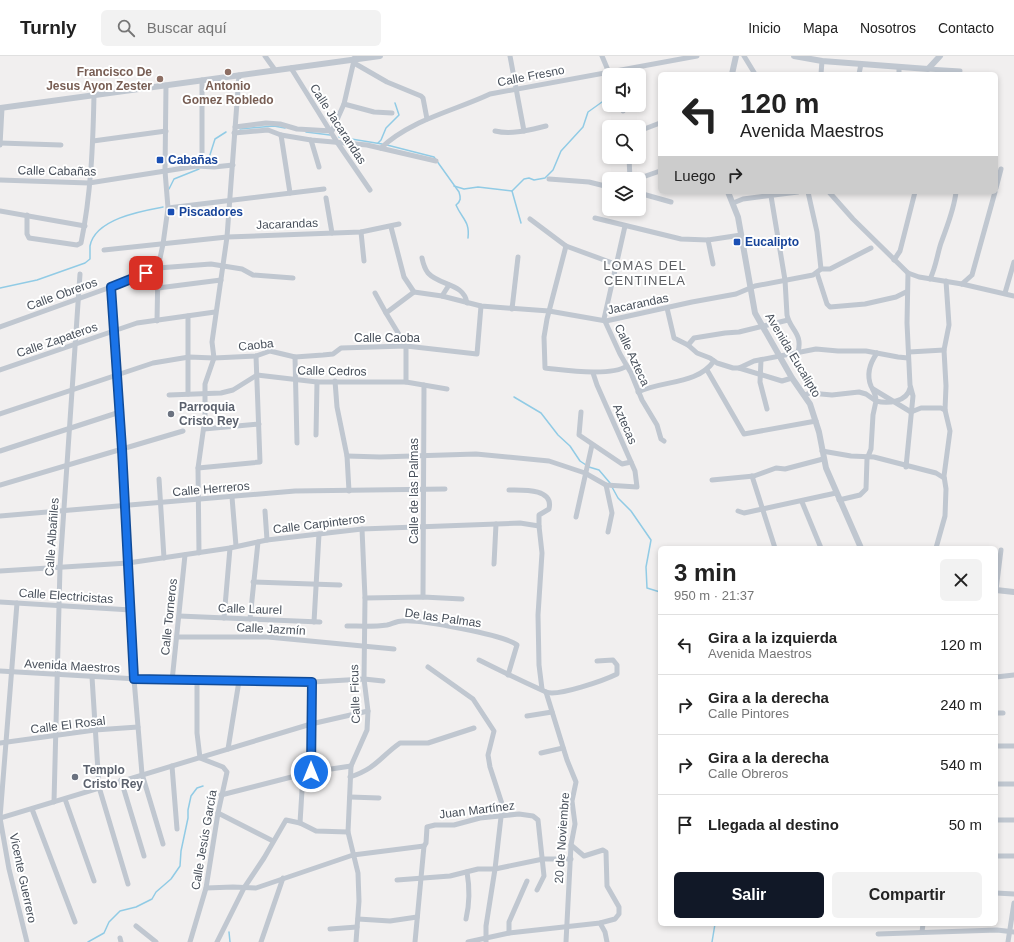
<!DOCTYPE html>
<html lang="es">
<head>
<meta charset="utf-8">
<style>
  body { margin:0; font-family:Helvetica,sans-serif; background:#f2f2f2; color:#222; height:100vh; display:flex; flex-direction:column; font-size:15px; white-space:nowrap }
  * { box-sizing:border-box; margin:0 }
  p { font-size:13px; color:#767676 }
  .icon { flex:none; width:22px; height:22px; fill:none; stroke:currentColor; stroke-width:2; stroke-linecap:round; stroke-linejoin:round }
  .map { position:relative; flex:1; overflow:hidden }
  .details { position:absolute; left:658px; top:490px; width:340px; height:380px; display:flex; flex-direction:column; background:#fff; border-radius:6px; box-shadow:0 2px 6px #0003 }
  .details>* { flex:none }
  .top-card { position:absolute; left:658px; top:16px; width:340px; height:122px; border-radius:6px; box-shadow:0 2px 6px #0003; background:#fff; color:#222; overflow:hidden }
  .fabs { position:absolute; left:602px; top:12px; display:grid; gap:8px }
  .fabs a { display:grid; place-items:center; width:44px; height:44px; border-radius:6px; background:#fff; box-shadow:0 2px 6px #0003; font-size:20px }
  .pin { position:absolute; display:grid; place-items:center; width:34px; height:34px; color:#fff; margin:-17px; border-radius:8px; box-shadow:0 2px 6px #0006 }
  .me { position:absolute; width:44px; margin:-22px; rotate:0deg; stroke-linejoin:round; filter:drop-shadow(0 0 3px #0008) }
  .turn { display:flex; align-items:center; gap:14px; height:84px; padding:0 16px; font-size:18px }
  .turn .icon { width:52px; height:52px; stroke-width:2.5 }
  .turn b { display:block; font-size:28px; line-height:34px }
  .then { display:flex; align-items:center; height:38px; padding:0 16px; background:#0003; gap:8px; font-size:15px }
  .round { display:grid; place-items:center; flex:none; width:42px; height:42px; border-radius:6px; background:#f2f2f2 }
  .head { display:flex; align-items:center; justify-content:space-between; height:68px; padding:0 16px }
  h1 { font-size:24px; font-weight:600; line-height:30px }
  .primary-button { display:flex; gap:8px; margin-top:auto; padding:8px 16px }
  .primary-button a { flex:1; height:46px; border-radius:6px; background:#111827; color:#fff; font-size:16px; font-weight:600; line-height:46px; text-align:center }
  .primary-button a+a { background:#f2f2f2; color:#222 }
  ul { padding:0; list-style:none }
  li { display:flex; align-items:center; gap:12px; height:60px; padding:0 16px; border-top:1px solid #e0e0e0 }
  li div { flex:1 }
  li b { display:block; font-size:15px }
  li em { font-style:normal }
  header { display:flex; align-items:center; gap:24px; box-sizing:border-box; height:56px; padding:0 20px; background:#fff; border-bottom:1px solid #e0e0e0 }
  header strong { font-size:19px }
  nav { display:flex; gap:22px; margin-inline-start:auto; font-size:14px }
  .search { width:280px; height:36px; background:#f2f2f2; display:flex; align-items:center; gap:10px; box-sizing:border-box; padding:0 14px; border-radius:6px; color:#767676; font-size:15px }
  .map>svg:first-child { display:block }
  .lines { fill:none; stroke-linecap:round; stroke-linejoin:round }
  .stream { stroke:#91cbe5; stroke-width:1.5 }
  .minor { stroke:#c0c7d0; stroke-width:5 }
  .tertiary { stroke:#c0c7d0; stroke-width:6 }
  .route-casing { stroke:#114b97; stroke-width:10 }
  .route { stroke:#1a73e8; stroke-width:7 }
  .education-dot { fill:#8d6e63; stroke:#fff; stroke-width:1.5 }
  .transit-dot { fill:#1a4fb4; stroke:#fff; stroke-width:1.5 }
  .worship-dot { fill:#6b7280; stroke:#fff; stroke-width:1.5 }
  .labels { text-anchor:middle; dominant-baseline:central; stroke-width:4; stroke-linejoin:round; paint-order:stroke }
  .education-label { font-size:12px; font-weight:bold; fill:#785e54; stroke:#fff; text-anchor:end }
  .street-label { font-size:12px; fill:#48505b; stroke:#fff }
  .transit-label { font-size:12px; font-weight:bold; fill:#164399; stroke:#fff; text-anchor:start }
  .worship-label { font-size:12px; font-weight:bold; fill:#5b616d; stroke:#fff; text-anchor:start }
  .neighbourhood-label { font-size:13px; letter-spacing:1px; fill:#5c5e63; stroke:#fff }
</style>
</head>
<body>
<header>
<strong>Turnly</strong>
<div class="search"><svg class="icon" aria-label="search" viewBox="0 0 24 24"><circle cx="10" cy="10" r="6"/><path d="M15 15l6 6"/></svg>Buscar aquí</div>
<nav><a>Inicio</a><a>Mapa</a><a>Nosotros</a><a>Contacto</a></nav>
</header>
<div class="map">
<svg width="1014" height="886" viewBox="0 0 1014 886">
  <rect width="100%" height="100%" fill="#f1efef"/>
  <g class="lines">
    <g class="stream">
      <polyline points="240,73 274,70 285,72"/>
      <polyline points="306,76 330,79"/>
      <polyline points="339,81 382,88"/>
      <polyline points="378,87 381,84 386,72 399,59 395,47"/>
      <path d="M387,89L434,101L459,136C461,142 461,145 456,149C462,163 470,165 468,182"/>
      <polyline points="204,109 208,105 215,83 226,76"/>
      <polyline points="454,130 464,133 478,131 512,135 524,123 529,122 534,124 545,122 553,114 561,95 583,71 588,56 609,41"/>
      <polyline points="169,133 174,123 199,113"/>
      <polyline points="512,135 521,167"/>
      <path d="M0,232L37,224L85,207L90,203C90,199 90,194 90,190C95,163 141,155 163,151"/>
      <polyline points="514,341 541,357 558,379 570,390 580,405 586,409"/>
      <polyline points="589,411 599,414 610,427"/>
      <polyline points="612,431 618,442 631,455 651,484 646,511 647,532 660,536"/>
      <polyline points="229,876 230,886"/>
      <polyline points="88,886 104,877 109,866 120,855 136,851 152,843 156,836 171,823 180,810 181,795 188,762 188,754 191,740 197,732 203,730"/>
      <polyline points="712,886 715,868"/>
    </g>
    <g class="minor">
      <polyline points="265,0 275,14"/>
      <polyline points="510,0 524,75"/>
      <polyline points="602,0 610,19"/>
      <polyline points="744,0 755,18"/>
      <polyline points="354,7 387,26 421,40 423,42 427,63"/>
      <polyline points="899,11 899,18"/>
      <polyline points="291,12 337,86 370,134"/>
      <polyline points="928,13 960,15"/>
      <polyline points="821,18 822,5"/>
      <polyline points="859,18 861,8"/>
      <polyline points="344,48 374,56 392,57"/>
      <polyline points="621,49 623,55"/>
      <polyline points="235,71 266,67 280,68 297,73 332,75 344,48 355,0"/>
      <path d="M495,75C512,79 529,74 546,70"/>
      <polyline points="639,75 660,67"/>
      <polyline points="234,77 268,74 281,79 311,84 367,89 436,105"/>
      <polyline points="281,79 290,137"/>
      <polyline points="311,84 319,111"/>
      <polyline points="93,85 166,75"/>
      <polyline points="607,86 609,86"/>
      <polyline points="0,87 61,89"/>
      <polyline points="0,89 2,52"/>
      <path d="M381,92C410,64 454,55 490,38L697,0"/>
      <polyline points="629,101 630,123"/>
      <polyline points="197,110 202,102 202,24"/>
      <polyline points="549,123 589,126 609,131"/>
      <polyline points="637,123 660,115"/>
      <polyline points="0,124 89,127 197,110 214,111 233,109"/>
      <polyline points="996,132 1001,113"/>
      <polyline points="808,136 817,176 821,213"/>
      <polyline points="829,136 853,163 908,217 919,221 962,228 1014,240"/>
      <polyline points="639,137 671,146"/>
      <path d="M771,140L785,224L787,259C790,274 803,277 798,296"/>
      <polyline points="326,142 332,177"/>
      <polyline points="733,147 743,143 798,136"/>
      <polyline points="168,152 324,133"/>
      <polyline points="0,155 85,170"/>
      <path d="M27,159V178L29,182L77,189L81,187C91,139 93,88 94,39"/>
      <polyline points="595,162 681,183 708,184 741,179"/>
      <polyline points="530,163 566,190 615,208"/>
      <polyline points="625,170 604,263 620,298 631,317 642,344 657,369 661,383 664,385"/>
      <polyline points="391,171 404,221 414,236 442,240 481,250 549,255 606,265 692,246 736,238 755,230 813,219 821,213 830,213 871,192"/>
      <polyline points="361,176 364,205"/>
      <polyline points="708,184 713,208"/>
      <path d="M566,190L547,263L544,281L545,312C565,314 610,321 627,310"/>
      <polyline points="104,194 227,181 361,176 399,168"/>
      <path d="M422,202C423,207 425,213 428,217C440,230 464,227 467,247"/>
      <polyline points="894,204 900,195 915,136"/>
      <polyline points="817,217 827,248 830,251 865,248 896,241 906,236"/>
      <path d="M930,223C936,211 937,199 941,187C947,170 954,154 956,136"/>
      <polyline points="962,228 972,219 995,136"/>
      <polyline points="111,231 122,393 134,623 142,718 163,788"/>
      <polyline points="158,232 221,224"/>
      <polyline points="375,237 386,257"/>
      <polyline points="1005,237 1014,206"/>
      <polyline points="442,240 449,229"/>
      <polyline points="667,252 674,282 688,289 697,297 710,302 717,307 733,312 739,312 754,305 816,293 838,295 866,295 898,301 908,302"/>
      <polyline points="512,253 518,201"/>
      <polyline points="157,265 158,212 163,188 168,152 165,115 166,29"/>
      <polyline points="0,271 111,231 158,212 211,208 242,213 253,219 293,222"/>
      <polyline points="688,289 694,282 725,277 739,276 788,264"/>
      <polyline points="406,290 386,257 414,236"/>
      <polyline points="406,290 406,326"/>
      <polyline points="909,296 944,294"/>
      <path d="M877,297C870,307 866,318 871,330C874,336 876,339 876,345C888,348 907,346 910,332"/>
      <polyline points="295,301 297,387"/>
      <polyline points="761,304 760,326 767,353"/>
      <polyline points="739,312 782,325 792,322"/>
      <polyline points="0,314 137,267 215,256"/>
      <polyline points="707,314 744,378 816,365"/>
      <polyline points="335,325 337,351 347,400 349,435"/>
      <polyline points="873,333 911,356"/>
      <path d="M638,336C663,324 697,329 714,305"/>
      <polyline points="188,338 188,260"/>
      <polyline points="169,339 221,337 233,334 257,319 317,326 406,326 447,333"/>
      <polyline points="804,339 810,337 832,339 859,336 866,338 876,345 873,359 871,393 867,403 866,433 860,439 839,444"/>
      <polyline points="581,356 579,379 622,408 631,406"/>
      <polyline points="911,356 921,352 941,352 945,354"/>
      <polyline points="0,358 153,307 189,301 214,302 256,300 270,295 295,301 323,299 333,298 341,292 406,290 477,298 481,250"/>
      <polyline points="204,373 259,368"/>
      <polyline points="316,379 317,326"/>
      <polyline points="0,395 120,356"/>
      <polyline points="822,395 851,400 874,401 936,417 944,422"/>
      <polyline points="347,400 380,401 476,398 549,405 585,417 606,429 637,431 635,415 597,329 593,317"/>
      <polyline points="906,411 913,340 910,329 907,267 908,217"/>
      <polyline points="198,412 260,406 256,300"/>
      <polyline points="752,420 775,492"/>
      <polyline points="159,423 164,502"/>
      <polyline points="712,424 754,420 776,412 785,413 823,403"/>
      <polyline points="0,429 183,375"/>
      <polyline points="606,429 612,457 608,476"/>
      <path d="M509,434C522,434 554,432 549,453L539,459V470"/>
      <polyline points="232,441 236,490"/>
      <polyline points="802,446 821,492"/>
      <polyline points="265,455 267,484"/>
      <polyline points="738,455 744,457 836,437"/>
      <polyline points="0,460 295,435 445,433"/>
      <polyline points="576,461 592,389"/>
      <polyline points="936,492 945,460 946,433 944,420 950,375 945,354 946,330 944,294 949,269 946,225"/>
      <polyline points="199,497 198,412 205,362 205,328 214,302 212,286 227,181 239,19"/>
      <polyline points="494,508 496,468"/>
      <polyline points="0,515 128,507 230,492 267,484 362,473 520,467 539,470 542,497 538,559 539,609 542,633"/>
      <polyline points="253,526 340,529"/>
      <polyline points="996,534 1001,494"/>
      <polyline points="423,541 424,329"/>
      <polyline points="365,542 423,541 462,543"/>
      <polyline points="0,546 131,554"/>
      <polyline points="17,547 0,762 9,813 27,886"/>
      <polyline points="179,560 320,566"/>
      <polyline points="224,562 230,492"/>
      <polyline points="250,563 258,486"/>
      <polyline points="314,566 319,478"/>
      <path d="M347,570C360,570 374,571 387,569C392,568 397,565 402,565C419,563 505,579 517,589L508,619"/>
      <polyline points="177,581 268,581 394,593"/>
      <path d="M479,604C501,615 524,626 546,636C557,641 605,624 617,618V609L613,604L597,605"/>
      <polyline points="428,611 473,643 494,675 488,699 490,711 504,754 501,761 495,813 486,870 486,886"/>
      <polyline points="0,615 172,625 312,626 364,623 383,625"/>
      <polyline points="92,621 99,731 128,828"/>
      <polyline points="996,621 1014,619"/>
      <polyline points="172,625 185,499"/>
      <polyline points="546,636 567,704 576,726 572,745 575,768 571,789 566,886"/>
      <polyline points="996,657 1003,657"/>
      <polyline points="527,660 552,656"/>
      <polyline points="0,687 95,674 138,671"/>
      <polyline points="996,690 1014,690"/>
      <polyline points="228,693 239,625"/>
      <polyline points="541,697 563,692"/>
      <polyline points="172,710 177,773"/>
      <polyline points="311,716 312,626"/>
      <path d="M350,721C377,712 380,701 400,687H428L474,672"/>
      <polyline points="121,724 144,800"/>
      <polyline points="996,728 1014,728"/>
      <polyline points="221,739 311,716 351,710"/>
      <polyline points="350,741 379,742"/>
      <polyline points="65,743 94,825"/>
      <polyline points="54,746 60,511 80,218"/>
      <polyline points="32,753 75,866"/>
      <polyline points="218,757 273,785"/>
      <polyline points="0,762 311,668 368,655"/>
      <polyline points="996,764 1014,764"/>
      <polyline points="300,767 303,718"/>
      <polyline points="996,800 1014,800"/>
      <polyline points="397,824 450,820 478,813 495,813 543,803 571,803"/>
      <polyline points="206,832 233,831 256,832 353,799 424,790 426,787 427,771 435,769 454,769 480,762 519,758 533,760 538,764 544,820 537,834"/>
      <polyline points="996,837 1014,838"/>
      <polyline points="358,863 390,865 417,861"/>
      <path d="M466,863C470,846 470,833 467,816"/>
      <polyline points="600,867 605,876 607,886"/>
      <polyline points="136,870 156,886"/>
      <polyline points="330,873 357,871"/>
      <polyline points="922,876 923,868"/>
      <polyline points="509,877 509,866 527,825"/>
      <polyline points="878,878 997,874 1014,876"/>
      <polyline points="120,882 121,886"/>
      <polyline points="190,886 206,832 218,757 227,716 223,711 200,702 197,677 197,625"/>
      <polyline points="217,886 244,832 264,802 286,764 300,767 316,775 348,776"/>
      <polyline points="261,886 283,822"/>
      <polyline points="356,886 359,845 358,817 348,776 351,710 367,674 368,655 364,623 365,542 362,473"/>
      <polyline points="415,886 424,790"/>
      <polyline points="468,886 509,877 600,867 615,863 619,858 619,851 607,830 606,796 603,794 584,800 571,789"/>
      <polyline points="1008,886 1014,847"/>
    </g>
    <g class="tertiary">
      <polyline points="794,0 822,5 928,13 940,0"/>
      <polyline points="732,18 736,0"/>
      <polyline points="0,52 380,0"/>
      <polyline points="728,136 738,161 755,257 792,322 810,348 819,376 826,412 861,492"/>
      <polyline points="996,534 1014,536"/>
    </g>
  </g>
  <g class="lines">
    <g class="route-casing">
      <polyline id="route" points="146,217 111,231 122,393 134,623 312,626 311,716"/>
    </g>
    <use href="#route" class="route"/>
  </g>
  <g class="education-dot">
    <circle cx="228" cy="16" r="4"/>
    <circle cx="160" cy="23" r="4"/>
  </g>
  <g class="transit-dot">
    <rect x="156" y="100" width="8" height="8" rx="2"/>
    <rect x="167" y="152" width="8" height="8" rx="2"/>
    <rect x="733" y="182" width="8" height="8" rx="2"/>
  </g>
  <g class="worship-dot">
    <circle cx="171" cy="358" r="4"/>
    <circle cx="75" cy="721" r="4"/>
  </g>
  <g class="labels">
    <g class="education-label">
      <text x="152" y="16">Francisco De<tspan x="152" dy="14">Jesus Ayon Zester</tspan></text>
      <text x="228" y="30" text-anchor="middle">Antonio<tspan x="228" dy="14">Gomez Robledo</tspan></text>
    </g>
    <g class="street-label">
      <text transform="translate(531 20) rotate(-11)">Calle Fresno</text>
      <text transform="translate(338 68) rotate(57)">Calle Jacarandas</text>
      <text transform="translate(57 115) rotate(1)">Calle Cabañas</text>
      <text transform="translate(287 168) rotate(-2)">Jacarandas</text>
      <text transform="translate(62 238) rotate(-20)">Calle Obreros</text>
      <text transform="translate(638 248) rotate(-12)">Jacarandas</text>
      <text x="387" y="282">Calle Caoba</text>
      <text transform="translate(57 284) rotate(-19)">Calle Zapateros</text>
      <text transform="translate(256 289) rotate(-6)">Caoba</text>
      <text transform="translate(632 299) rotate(65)">Calle Azteca</text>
      <text transform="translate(793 299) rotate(59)">Avenida Eucalipto</text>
      <text transform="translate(332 315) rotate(1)">Calle Cedros</text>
      <text transform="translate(625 368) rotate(66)">Aztecas</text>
      <text transform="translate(211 433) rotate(-5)">Calle Herreros</text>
      <text transform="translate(414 435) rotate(-90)">Calle de las Palmas</text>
      <text transform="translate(319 468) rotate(-7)">Calle Carpinteros</text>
      <text transform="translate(52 481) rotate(-86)">Calle Albañiles</text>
      <text transform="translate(66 540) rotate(4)">Calle Electricistas</text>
      <text transform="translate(250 553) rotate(2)">Calle Laurel</text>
      <text transform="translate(169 561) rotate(-84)">Calle Torneros</text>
      <text transform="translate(443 562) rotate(8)">De las Palmas</text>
      <text transform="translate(271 573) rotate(3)">Calle Jazmín</text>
      <text transform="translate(72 610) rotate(3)">Avenida Maestros</text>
      <text transform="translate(355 638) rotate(-92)">Calle Ficus</text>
      <text transform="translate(68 669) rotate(-7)">Calle El Rosal</text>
      <text transform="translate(477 754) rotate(-7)">Juan Martínez</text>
      <text transform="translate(562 782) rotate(-86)">20 de Noviembre</text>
      <text transform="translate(204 784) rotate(-80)">Calle Jesús García</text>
      <text transform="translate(23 822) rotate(78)">Vicente Guerrero</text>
    </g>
    <g class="transit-label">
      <text x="168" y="104">Cabañas</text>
      <text x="179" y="156">Piscadores</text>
      <text x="745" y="186">Eucalipto</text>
    </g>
    <g class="worship-label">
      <text x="179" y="351">Parroquia<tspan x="179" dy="14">Cristo Rey</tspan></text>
      <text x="83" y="714">Templo<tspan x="83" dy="14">Cristo Rey</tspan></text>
    </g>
    <g class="neighbourhood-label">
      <text x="645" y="209">LOMAS DEL<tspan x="645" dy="15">CENTINELA</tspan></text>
    </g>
  </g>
</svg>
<div class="fabs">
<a><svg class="icon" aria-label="sound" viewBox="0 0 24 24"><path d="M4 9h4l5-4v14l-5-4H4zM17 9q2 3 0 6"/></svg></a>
<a><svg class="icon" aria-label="search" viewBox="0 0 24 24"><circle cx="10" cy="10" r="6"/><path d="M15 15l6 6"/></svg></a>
<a><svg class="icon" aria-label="layers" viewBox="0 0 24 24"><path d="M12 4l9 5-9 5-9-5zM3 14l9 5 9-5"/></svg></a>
</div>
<div class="pin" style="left:146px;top:217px;background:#d93025"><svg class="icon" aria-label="arrive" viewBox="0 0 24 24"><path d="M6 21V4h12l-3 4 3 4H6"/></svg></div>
<svg class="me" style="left:311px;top:716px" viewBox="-20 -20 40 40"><circle r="17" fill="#1a73e8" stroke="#fff" stroke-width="3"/><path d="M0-11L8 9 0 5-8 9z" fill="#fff"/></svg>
<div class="top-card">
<div class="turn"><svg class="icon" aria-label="left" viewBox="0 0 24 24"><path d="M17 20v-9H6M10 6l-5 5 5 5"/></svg><div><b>120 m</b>Avenida Maestros</div></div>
<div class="then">Luego<svg class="icon" aria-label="right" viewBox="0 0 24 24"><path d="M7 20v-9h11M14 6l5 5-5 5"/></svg></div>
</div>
<section class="details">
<div class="head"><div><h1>3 min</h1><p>950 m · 21:37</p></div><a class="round"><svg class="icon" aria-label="close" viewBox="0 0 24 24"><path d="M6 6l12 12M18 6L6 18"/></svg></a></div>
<ul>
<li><svg class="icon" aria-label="left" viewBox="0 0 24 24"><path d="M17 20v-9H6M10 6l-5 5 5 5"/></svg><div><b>Gira a la izquierda</b><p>Avenida Maestros</p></div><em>120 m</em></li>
<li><svg class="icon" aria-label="right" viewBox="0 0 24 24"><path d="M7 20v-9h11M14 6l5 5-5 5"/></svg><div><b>Gira a la derecha</b><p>Calle Pintores</p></div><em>240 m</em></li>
<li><svg class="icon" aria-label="right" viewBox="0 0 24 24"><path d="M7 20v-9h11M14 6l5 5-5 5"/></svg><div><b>Gira a la derecha</b><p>Calle Obreros</p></div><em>540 m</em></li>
<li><svg class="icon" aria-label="arrive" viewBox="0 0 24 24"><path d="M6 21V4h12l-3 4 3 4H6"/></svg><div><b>Llegada al destino</b></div><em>50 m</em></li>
</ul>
<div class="primary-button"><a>Salir</a><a>Compartir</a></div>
</section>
</div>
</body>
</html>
